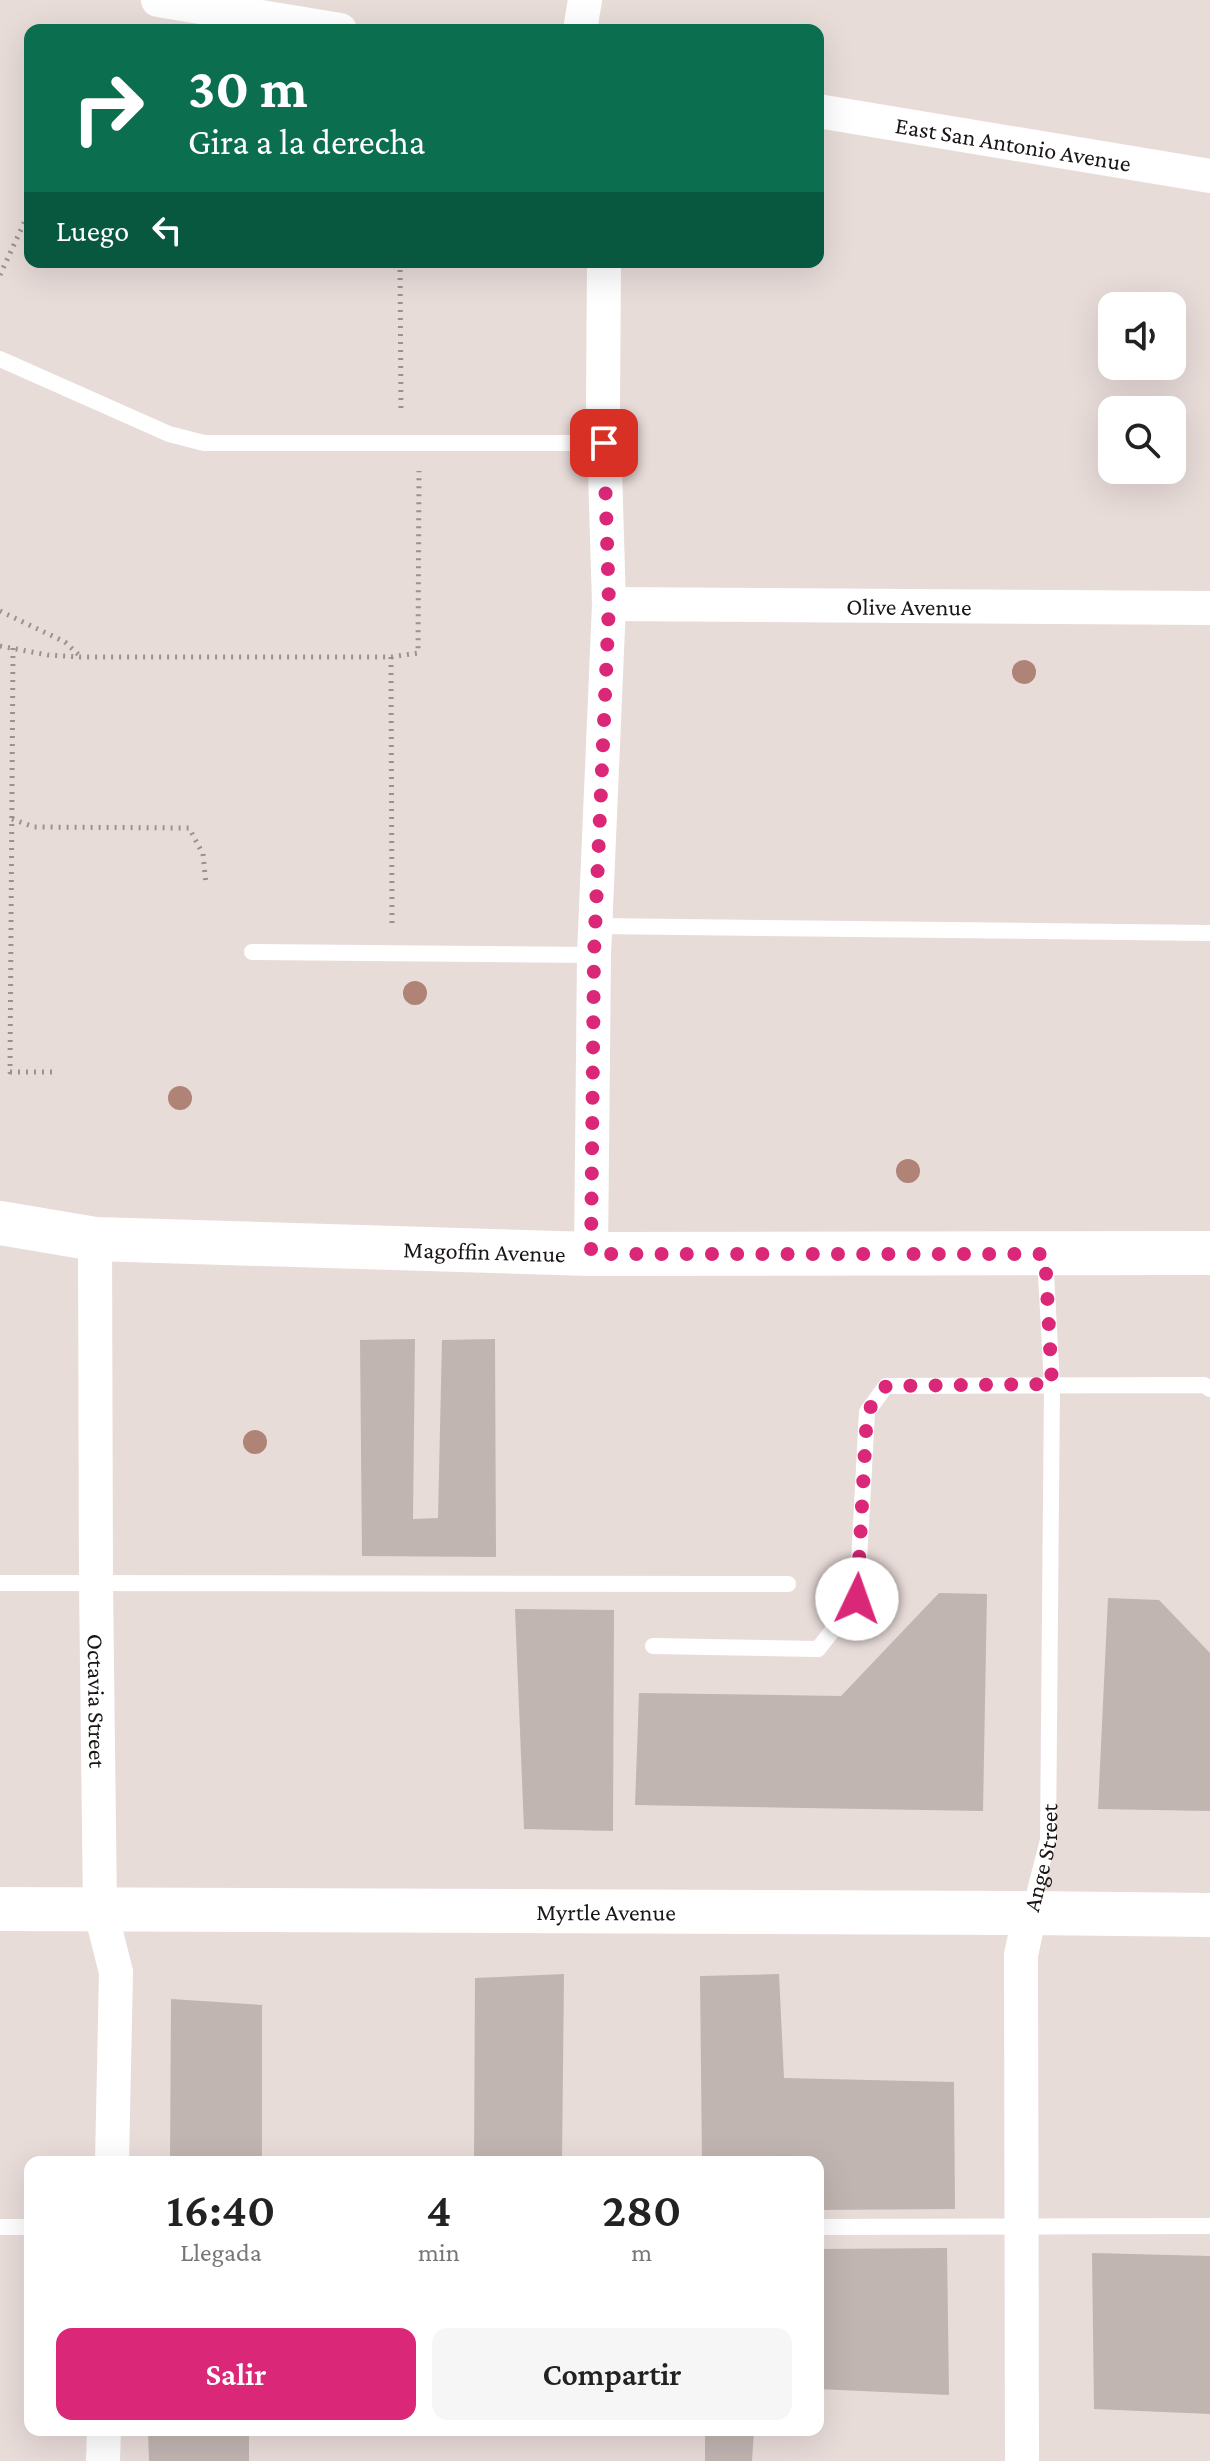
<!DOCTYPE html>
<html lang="es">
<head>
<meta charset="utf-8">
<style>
  body { margin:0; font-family:"Crimson Pro",serif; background:#f6f6f6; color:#222; height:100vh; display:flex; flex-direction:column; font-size:30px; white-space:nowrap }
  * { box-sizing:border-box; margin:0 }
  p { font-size:26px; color:#767676 }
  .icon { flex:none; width:44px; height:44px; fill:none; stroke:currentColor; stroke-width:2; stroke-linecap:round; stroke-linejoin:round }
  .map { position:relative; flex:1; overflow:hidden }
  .sheet { position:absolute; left:24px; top:2156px; width:800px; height:280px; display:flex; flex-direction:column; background:#fff; border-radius:16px; box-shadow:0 8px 32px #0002 }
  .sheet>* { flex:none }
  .banner { position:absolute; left:24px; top:24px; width:800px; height:244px; border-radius:16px; box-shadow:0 8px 32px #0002; background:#0b6e4f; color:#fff; overflow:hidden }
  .tools { position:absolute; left:1098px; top:292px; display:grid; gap:16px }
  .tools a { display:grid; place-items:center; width:88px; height:88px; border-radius:16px; background:#fff; box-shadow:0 8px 32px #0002; font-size:40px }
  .pin { position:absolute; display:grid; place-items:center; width:68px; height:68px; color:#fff; margin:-34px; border-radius:16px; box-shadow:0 4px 12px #0006 }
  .me { position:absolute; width:88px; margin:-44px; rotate:3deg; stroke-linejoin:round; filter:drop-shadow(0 0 6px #0008) }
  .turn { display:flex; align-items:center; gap:28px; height:168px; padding:0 32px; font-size:36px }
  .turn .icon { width:104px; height:104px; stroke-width:2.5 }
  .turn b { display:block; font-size:56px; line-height:68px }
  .then { display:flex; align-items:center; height:76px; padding:0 32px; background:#0003; gap:16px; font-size:30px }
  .eta { display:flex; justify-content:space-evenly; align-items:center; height:136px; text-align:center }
  .eta b { font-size:48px; font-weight:600; line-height:56px }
  .primary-button { display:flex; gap:16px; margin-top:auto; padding:16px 32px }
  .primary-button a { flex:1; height:92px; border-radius:16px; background:#db2777; color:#fff; font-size:32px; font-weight:600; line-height:92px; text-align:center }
  .primary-button a+a { background:#f6f6f6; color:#222 }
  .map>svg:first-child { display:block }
  .building { fill:#c0b5b1 }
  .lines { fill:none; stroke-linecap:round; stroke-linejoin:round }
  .path { stroke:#9b9290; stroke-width:5; stroke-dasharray:2 6; stroke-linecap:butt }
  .lane { stroke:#fff; stroke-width:16 }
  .street { stroke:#fff; stroke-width:34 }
  .secondary { stroke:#fff; stroke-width:44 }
  .tree { fill:#af8375 }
  .route { stroke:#db2777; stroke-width:14; stroke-dasharray:0 25.2 }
  .labels { text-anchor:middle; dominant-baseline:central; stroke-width:6; stroke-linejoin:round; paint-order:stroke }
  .street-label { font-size:24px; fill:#1a1615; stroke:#f6eae6 }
</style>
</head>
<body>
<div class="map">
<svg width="1210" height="2461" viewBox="0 0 1210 2461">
  <rect width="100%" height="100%" fill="#e8dcd9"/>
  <g class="building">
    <polygon points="415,1339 413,1519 438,1518 442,1340 495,1339 496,1557 362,1556 360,1340"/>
    <polygon points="939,1593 987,1594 983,1811 635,1805 639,1693 841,1696"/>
    <polygon points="1108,1598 1159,1600 1210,1653 1210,1811 1098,1809"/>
    <polygon points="515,1609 614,1610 613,1831 524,1829"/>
    <polygon points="564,1974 562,2162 474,2162 475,1978"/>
    <polygon points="779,1974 784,2078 954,2082 955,2209 818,2210 818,2162 702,2162 700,1976"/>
    <polygon points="171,1999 262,2005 262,2162 170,2162"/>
    <polygon points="947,2248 949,2395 818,2389 818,2249"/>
    <polygon points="1092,2253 1210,2256 1210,2414 1094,2409"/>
    <polygon points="148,2430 249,2430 249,2461 149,2461"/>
    <polygon points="705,2430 754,2430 752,2461 705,2461"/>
  </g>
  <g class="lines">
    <g class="path">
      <polyline points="400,262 401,413"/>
      <polyline points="0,275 30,210"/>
      <polyline points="0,611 65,642 81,657"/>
      <polyline points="0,646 48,655 81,657 391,657 418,653 419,471"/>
      <polyline points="13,648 10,1072 58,1072"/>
      <polyline points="391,657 392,923"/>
      <polyline points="12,819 34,827 189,828 203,854 206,885"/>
    </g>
    <g class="lane">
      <polyline points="0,359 169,434 204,443 604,443"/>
      <polyline points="595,926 1210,933"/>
      <polyline points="252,952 594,955"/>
      <polyline points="0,1583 788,1584"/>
      <polyline points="653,1646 818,1649 857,1599 867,1412 886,1386 1204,1385 1210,1389"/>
      <path id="s1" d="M1030,1910L1048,1840L1052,1384L1045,1256"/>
      <polyline points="0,2227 30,2227"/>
      <polyline points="818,2227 1210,2226"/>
    </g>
    <g class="street">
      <polyline points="158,0 340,30"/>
      <polyline points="580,30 585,0"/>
      <path id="s2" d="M818,111L1210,176"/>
      <path id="s3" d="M609,604L1210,608"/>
      <path id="s4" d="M95,1239L96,1584L100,1909L116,1972L112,2162"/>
      <polyline points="591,1254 594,955 609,604 603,404 604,262"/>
      <polyline points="103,2461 104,2430"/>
      <polyline points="1022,2461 1021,1955 1030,1913"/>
    </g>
    <g class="secondary">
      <path id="s5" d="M0,1223L95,1239L591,1254L1210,1253"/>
      <path id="s6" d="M0,1909L1030,1913L1210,1915"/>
    </g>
  </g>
  <g class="tree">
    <circle cx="1024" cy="672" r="12"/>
    <circle cx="415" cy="993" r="12"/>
    <circle cx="180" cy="1098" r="12"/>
    <circle cx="908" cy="1171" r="12"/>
    <circle cx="255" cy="1442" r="12"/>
  </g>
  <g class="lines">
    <polyline class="route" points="604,443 609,604 594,955 591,1254 1045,1254 1052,1384 886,1386 867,1412 857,1599"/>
  </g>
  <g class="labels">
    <g class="street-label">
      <text stroke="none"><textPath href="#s2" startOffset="198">East San Antonio Avenue</textPath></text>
      <text stroke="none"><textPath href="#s3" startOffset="300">Olive Avenue</textPath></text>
      <text stroke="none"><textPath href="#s5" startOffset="486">Magoffin Avenue</textPath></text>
      <text stroke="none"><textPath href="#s4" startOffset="462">Octavia Street</textPath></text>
      <text stroke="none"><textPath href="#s1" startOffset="54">Ange Street</textPath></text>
      <text stroke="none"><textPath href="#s6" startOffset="606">Myrtle Avenue</textPath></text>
    </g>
  </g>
</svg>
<div class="tools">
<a><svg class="icon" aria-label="sound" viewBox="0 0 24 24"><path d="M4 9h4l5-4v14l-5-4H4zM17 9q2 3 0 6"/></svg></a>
<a><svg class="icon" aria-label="search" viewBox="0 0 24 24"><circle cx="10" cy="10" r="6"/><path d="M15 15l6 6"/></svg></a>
</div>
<div class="pin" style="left:604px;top:443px;background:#d93025"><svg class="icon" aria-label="arrive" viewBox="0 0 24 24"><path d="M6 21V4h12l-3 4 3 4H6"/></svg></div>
<svg class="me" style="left:857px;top:1599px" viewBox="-20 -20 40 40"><circle r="19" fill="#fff"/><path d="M0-13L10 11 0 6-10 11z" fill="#db2777"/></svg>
<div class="banner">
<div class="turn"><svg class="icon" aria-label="right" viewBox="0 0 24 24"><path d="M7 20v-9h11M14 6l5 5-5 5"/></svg><div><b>30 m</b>Gira a la derecha</div></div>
<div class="then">Luego<svg class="icon" aria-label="left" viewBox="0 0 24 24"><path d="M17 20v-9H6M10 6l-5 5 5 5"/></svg></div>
</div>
<section class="sheet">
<div class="eta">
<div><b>16:40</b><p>Llegada</p></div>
<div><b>4</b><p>min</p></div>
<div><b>280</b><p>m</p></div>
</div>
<div class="primary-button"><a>Salir</a><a>Compartir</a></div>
</section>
</div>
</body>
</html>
